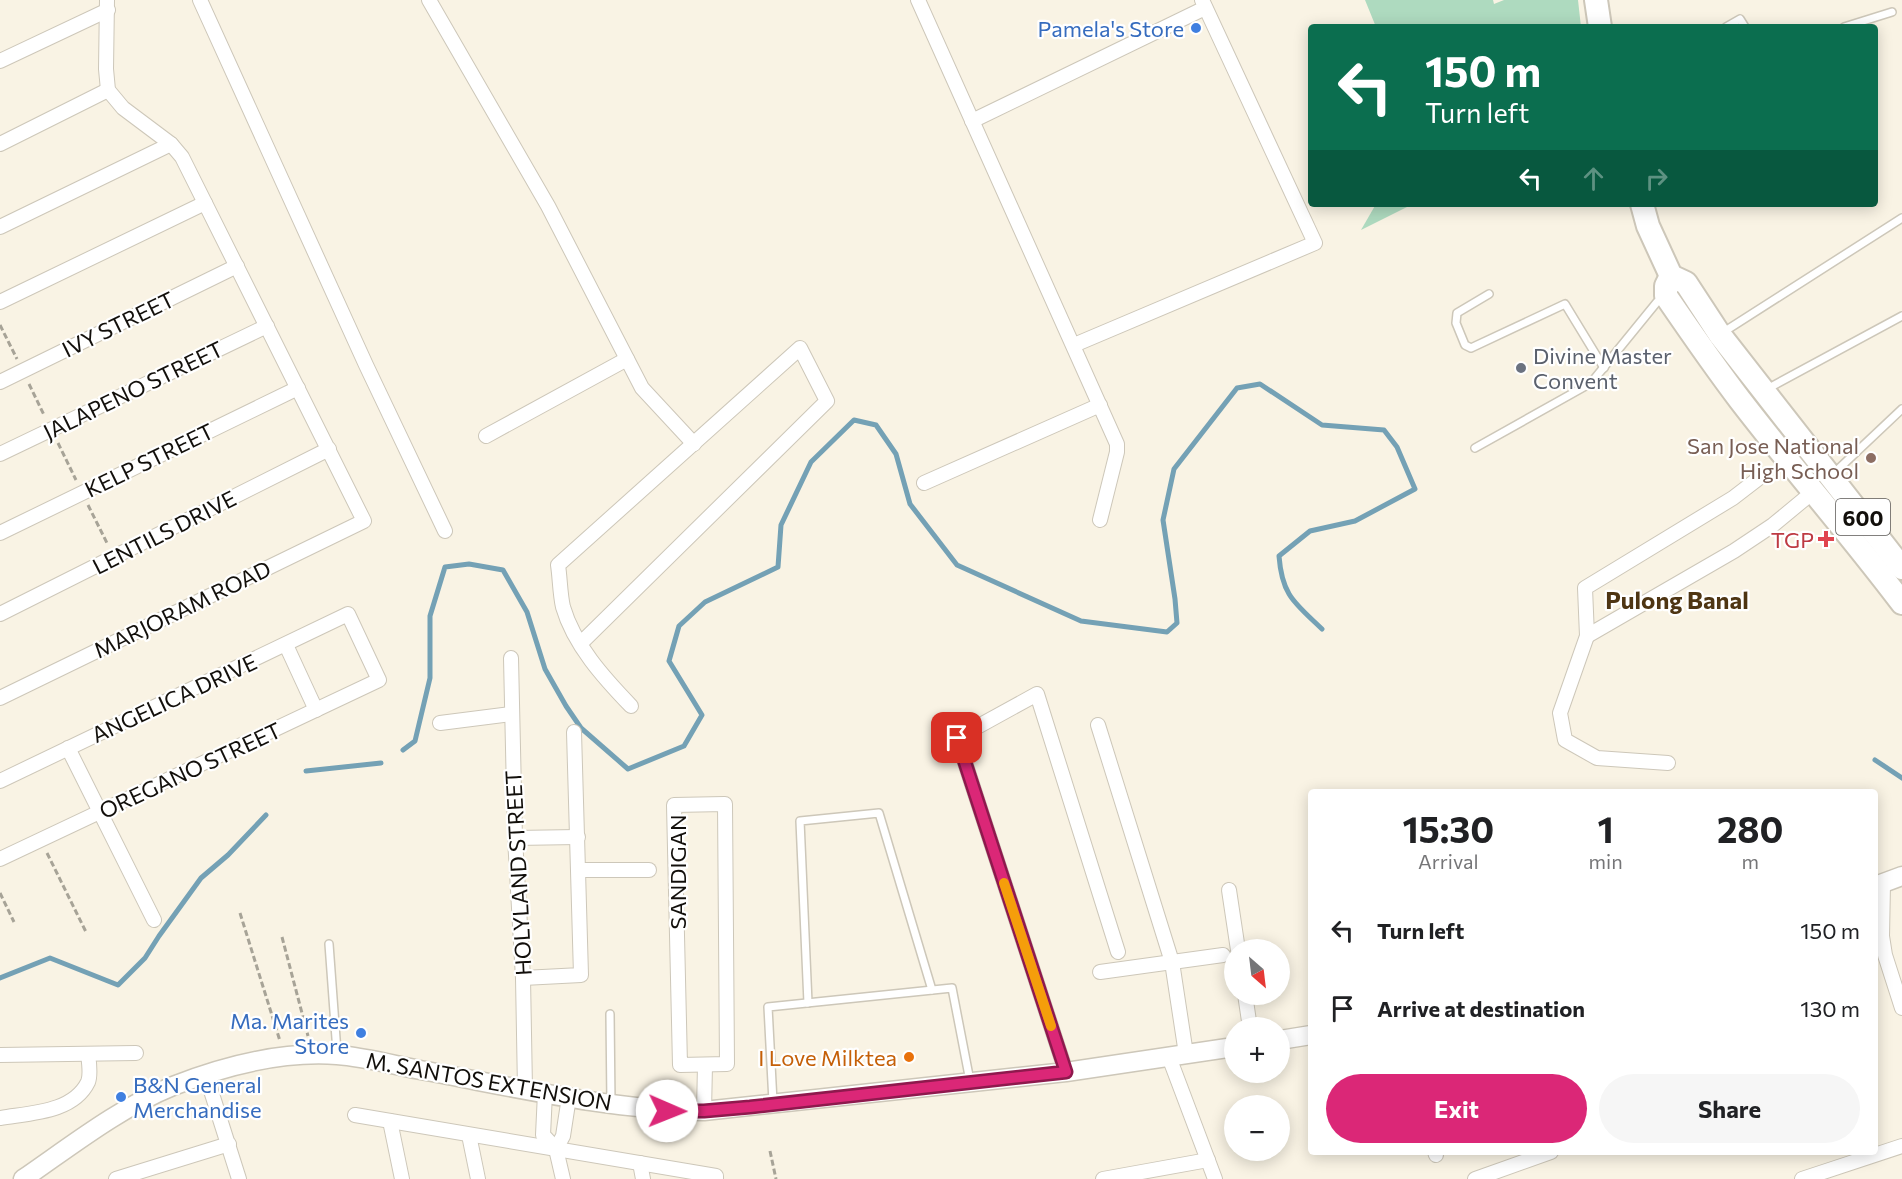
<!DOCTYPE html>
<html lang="en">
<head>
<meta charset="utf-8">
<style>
  body { margin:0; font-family:Commissioner,sans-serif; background:#f6f6f6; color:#202124; height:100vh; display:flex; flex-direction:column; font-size:22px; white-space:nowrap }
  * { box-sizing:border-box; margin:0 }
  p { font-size:20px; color:#757577 }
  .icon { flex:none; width:33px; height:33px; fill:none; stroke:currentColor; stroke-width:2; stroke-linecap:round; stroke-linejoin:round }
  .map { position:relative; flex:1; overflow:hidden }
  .panel { position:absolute; left:1308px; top:789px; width:570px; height:366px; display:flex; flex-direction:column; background:#fff; border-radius:6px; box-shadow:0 3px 15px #0003 }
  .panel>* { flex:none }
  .hud { position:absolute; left:1308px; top:24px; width:570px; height:183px; border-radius:6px; box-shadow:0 3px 15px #0003; background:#0b6e4f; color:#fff; overflow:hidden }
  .needle { width:39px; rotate:152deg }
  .buttons { position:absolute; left:1224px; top:939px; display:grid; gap:12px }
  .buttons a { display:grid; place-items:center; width:66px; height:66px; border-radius:50%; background:#fff; box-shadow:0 3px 15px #0003; font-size:30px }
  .pin { position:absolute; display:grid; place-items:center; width:51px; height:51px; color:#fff; margin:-26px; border-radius:12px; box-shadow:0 3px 9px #0006 }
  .me { position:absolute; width:66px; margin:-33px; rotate:91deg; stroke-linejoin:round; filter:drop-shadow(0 0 4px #0008) }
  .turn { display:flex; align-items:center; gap:21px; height:126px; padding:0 18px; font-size:27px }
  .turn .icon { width:78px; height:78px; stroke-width:2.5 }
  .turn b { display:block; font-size:42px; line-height:51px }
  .lanes { display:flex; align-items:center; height:57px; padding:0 18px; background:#0003; justify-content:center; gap:30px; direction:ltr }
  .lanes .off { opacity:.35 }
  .eta { display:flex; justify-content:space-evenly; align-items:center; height:102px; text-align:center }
  .eta b { font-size:36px; font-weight:700; line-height:42px }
  .primary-button { display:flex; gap:12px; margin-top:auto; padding:12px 18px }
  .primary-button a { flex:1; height:69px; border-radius:36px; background:#db2777; color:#fff; font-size:24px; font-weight:700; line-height:69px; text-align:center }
  .primary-button a+a { background:#f6f6f6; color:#202124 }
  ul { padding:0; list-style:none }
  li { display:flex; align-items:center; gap:18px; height:78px; padding:0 18px }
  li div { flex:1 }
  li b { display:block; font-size:22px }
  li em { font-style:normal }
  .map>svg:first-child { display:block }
  .green { fill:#aedabf }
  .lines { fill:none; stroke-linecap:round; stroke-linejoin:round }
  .stream { stroke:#74a1b5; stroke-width:5 }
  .service-casing { stroke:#cdc7b9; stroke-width:10 }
  .minor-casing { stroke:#cdc7b9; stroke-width:16 }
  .tertiary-casing { stroke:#cdc7b9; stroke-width:21 }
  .primary-casing { stroke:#cdc7b9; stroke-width:26 }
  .path { stroke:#a7a397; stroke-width:3; stroke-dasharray:6 3; stroke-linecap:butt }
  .service { stroke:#fff; stroke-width:7 }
  .minor { stroke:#fff; stroke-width:14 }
  .tertiary { stroke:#fff; stroke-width:18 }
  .primary { stroke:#fff; stroke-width:22 }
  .route-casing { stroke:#8e194d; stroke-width:15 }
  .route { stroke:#db2777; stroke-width:10 }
  .slow { stroke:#f59e0b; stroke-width:10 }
  .shop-dot { fill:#3f7fe0; stroke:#fff; stroke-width:2 }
  .worship-dot { fill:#6b7280; stroke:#fff; stroke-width:2 }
  .education-dot { fill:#8d6e63; stroke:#fff; stroke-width:2 }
  .health-dot { fill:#e0444e; stroke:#fff; stroke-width:2 }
  .food-dot { fill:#e8710a; stroke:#fff; stroke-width:2 }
  .labels { text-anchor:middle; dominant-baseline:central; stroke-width:4.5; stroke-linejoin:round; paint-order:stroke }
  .shield { fill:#fff; stroke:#595754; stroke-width:1.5 }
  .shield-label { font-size:21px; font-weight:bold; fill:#120f0b }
  .shop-label { font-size:22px; fill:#366cbe; stroke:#fff; text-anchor:end }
  .street-label { font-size:22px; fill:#120f0b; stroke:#fff }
  .worship-label { font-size:22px; fill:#5b616d; stroke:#fff; text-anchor:start }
  .education-label { font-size:22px; fill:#785e54; stroke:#fff; text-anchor:end }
  .health-label { font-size:22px; fill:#be3a42; stroke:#fff; text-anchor:end }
  .food-label { font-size:22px; fill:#c56008; stroke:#fff; text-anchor:end }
  .neighbourhood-label { font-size:24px; font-weight:bold; fill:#4e3513; stroke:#fff }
</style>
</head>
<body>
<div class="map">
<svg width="1902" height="1179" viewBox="0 0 1902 1179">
  <rect width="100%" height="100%" fill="#f9f3e4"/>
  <g class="green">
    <polygon points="1365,0 1493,0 1494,4 1504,0 1578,0 1581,27 1376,27"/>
    <polygon points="1376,204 1413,204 1361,230"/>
  </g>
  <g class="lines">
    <g class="stream">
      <path d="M403,750L415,741L430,678V616L445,567L469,564L503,570L527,612L545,669L566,706L581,728L628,769L684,746L702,715L669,661L679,626L705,602L778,567L781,525L811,462L854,420L876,425L896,454L910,504L957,565L1081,621L1167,632L1177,623L1175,599L1163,520L1174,469L1237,388L1260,384L1322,425L1384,430L1397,447L1415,489L1355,521L1310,531L1279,556C1282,596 1295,603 1322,629"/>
      <polyline points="1875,760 1902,778"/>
      <polyline points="306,771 381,763"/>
      <polyline points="0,978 50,958 118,985 145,958 159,936 201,878 228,855 266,815"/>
    </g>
    <g class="service-casing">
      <g id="service">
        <polyline points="1726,27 1740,19 1745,27"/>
        <polyline points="1844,27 1892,12"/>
        <polyline points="1489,294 1457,313 1456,323 1465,345 1471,348 1565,304 1604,368"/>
        <polyline points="1722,333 1902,218"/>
        <polyline points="1767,389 1902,316"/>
        <polyline points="1475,448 1591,383 1657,302 1664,297"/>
        <polyline points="1832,475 1902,409"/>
        <polyline points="329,944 337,1052"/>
        <polyline points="808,1003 800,821 879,813 932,990"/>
        <polyline points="610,1014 611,1103"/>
        <polyline points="773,1102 768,1007 952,988 970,1081"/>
      </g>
    </g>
    <g class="minor-casing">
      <g id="minor">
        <polyline points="200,0 366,365 445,531"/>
        <polyline points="429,0 548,206 642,388 694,444"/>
        <polyline points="918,0 1117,444 1117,452 1100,520"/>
        <polyline points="0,61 108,10"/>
        <polyline points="972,121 1205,8"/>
        <polyline points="0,144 108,90"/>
        <polyline points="0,227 171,144"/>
        <polyline points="0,302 205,203"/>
        <polyline points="1074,345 1315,243 1202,0"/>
        <polyline points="0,382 237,266"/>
        <polyline points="486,436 627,359"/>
        <polyline points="0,454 267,326"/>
        <polyline points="924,483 1100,405"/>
        <polyline points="0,533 298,388"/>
        <polyline points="0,614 329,449"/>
        <polyline points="1587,636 1734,551 1773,525 1813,492"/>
        <path d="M580,644L827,401L800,348L558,565C560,578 560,594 563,607C574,645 604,678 631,706"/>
        <polyline points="286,645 316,710"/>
        <polyline points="511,658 515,838 523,978 525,1089"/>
        <polyline points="0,698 364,521 182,157 171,144 123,108 108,90 106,69 107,0"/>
        <polyline points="440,723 511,714"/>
        <polyline points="1098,725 1172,962 1186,1054"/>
        <polyline points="68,748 154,920"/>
        <polyline points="1668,763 1597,758 1565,740 1560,713 1587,636 1585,588 1733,498 1759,478"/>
        <polyline points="0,781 348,614 379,680 0,859"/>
        <polygon points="725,804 727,1064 680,1065 674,805"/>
        <polyline points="515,838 578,837"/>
        <polyline points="579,870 649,870"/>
        <polyline points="1883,883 1882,936 1885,955 1902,1008"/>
        <polyline points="1229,890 1238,950"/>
        <polyline points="1100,972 1223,955"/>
        <polyline points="523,978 581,975 574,732"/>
        <polyline points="1245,994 1250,1028"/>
        <polyline points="0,1055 136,1053"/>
        <polyline points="1169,1057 1215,1179"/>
        <polyline points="1066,1072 957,738 1037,694 1118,952"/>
        <polyline points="206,1075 239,1179"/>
        <polyline points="545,1093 543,1135 556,1149 563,1179"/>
        <polyline points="704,1111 705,1065"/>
        <polyline points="355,1115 716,1176 716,1179"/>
        <path d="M0,1118C29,1113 73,1113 88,1082C91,1075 89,1062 88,1054"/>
        <polyline points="390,1121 402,1179"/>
        <polyline points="469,1135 478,1179"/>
        <polyline points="556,1149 563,1136 569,1097"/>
        <polyline points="1435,1152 1436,1155"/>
        <polyline points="640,1163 643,1179"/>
        <polyline points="116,1179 229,1144"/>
        <polyline points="1103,1179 1208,1160"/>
        <polyline points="1475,1179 1551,1152"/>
        <polyline points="1802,1179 1902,1146"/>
      </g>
    </g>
    <g class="tertiary-casing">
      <g id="tertiary">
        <polyline points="1875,886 1902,876"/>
        <polyline points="1280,1040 1311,1035"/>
        <path d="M23,1179C71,1146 119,1108 173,1086C224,1066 282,1051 337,1055C366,1057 397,1066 426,1071C518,1088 611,1110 704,1111L1066,1072L1234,1047"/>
      </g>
    </g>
    <g class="primary-casing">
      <g id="primary">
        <polyline points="1596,0 1600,27"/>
        <polyline points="1642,204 1648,226 1671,276 1686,283 1720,335 1902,568"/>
        <path d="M1671,276L1666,286V296C1690,331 1714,366 1740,400C1793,469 1850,534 1902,603"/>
      </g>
    </g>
    <g class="path">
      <polyline points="0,325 17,359"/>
      <polyline points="29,384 44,415"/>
      <polyline points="58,443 76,480"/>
      <polyline points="88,505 108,545"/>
      <polyline points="47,853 86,932"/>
      <polyline points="0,893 14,922"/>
      <polyline points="240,913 280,1041"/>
      <polyline points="282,937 308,1036"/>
      <polyline points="770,1151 776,1179"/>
    </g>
    <use href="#service" class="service"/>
    <use href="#minor" class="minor"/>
    <use href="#tertiary" class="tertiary"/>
    <use href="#primary" class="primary"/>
  </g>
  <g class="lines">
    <g class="route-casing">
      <polyline id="route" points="667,1111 704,1111 750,1107 1066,1072 957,738"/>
    </g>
    <use href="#route" class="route"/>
    <polyline class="slow" points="1004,883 1051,1026"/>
  </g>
  <g class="shop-dot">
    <circle cx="1196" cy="28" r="6"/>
    <circle cx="361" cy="1033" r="6"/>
    <circle cx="121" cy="1097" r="6"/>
  </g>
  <circle class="worship-dot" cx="1521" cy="368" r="6"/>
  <circle class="education-dot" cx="1871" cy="458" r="6"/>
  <path class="health-dot" d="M1823 530h6v6h6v6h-6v6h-6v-6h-6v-6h6z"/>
  <circle class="food-dot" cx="909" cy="1057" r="6"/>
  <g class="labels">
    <rect class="shield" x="1836" y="499" width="54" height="36" rx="4.5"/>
    <g class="shield-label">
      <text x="1863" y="517">600</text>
    </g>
    <g class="shop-label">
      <text x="1184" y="28">Pamela's Store</text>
      <text x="349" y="1020">Ma. Marites<tspan x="349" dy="25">Store</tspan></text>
      <text x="133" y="1084" text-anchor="start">B&amp;N General<tspan x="133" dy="25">Merchandise</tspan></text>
    </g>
    <g class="street-label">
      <text transform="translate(118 324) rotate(-26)">IVY STREET</text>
      <text transform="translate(133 390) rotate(-26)">JALAPENO STREET</text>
      <text transform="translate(149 460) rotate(-26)">KELP STREET</text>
      <text transform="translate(164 532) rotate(-27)">LENTILS DRIVE</text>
      <text transform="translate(182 609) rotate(-26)">MARJORAM ROAD</text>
      <text transform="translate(174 698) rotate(-25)">ANGELICA DRIVE</text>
      <text transform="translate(190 770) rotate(-25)">OREGANO STREET</text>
      <text transform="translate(677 872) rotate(-90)">SANDIGAN</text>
      <text transform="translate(518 873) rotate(-93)">HOLYLAND STREET</text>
      <text transform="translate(489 1081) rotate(10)">M. SANTOS EXTENSION</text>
    </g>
    <g class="worship-label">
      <text x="1533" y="355">Divine Master<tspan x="1533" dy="25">Convent</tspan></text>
    </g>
    <g class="education-label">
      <text x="1859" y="445">San Jose National<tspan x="1859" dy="25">High School</tspan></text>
    </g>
    <g class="health-label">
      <text x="1814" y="539">TGP</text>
    </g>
    <g class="food-label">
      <text x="897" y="1057">I Love Milktea</text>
    </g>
    <g class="neighbourhood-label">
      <text x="1677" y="599">Pulong Banal</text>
    </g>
  </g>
</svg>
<div class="buttons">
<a><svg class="needle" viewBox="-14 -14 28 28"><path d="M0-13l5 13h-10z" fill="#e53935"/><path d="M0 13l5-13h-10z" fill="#757577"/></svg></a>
<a>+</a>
<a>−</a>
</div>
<div class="pin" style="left:957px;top:738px;background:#d93025"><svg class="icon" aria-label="arrive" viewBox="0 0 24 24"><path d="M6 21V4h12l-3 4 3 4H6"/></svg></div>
<svg class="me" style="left:667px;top:1111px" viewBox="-20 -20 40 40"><circle r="19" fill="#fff"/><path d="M0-13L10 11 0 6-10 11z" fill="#db2777"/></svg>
<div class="hud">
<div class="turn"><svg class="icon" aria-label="left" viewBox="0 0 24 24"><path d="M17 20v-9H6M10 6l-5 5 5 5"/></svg><div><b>150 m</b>Turn left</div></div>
<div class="lanes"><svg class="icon" aria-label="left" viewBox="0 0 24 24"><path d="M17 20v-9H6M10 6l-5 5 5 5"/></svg><svg class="icon off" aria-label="ahead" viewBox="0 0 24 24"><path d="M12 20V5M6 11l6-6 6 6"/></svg><svg class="icon off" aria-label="right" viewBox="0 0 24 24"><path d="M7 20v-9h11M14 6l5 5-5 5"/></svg></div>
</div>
<section class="panel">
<div class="eta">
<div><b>15:30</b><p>Arrival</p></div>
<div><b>1</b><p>min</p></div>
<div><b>280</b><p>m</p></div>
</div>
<ul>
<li><svg class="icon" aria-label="left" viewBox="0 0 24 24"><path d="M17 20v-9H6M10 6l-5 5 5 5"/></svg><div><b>Turn left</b></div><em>150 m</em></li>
<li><svg class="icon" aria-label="arrive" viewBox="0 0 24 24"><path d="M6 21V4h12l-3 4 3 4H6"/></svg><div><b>Arrive at destination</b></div><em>130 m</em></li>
</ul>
<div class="primary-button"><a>Exit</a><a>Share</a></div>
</section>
</div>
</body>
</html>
